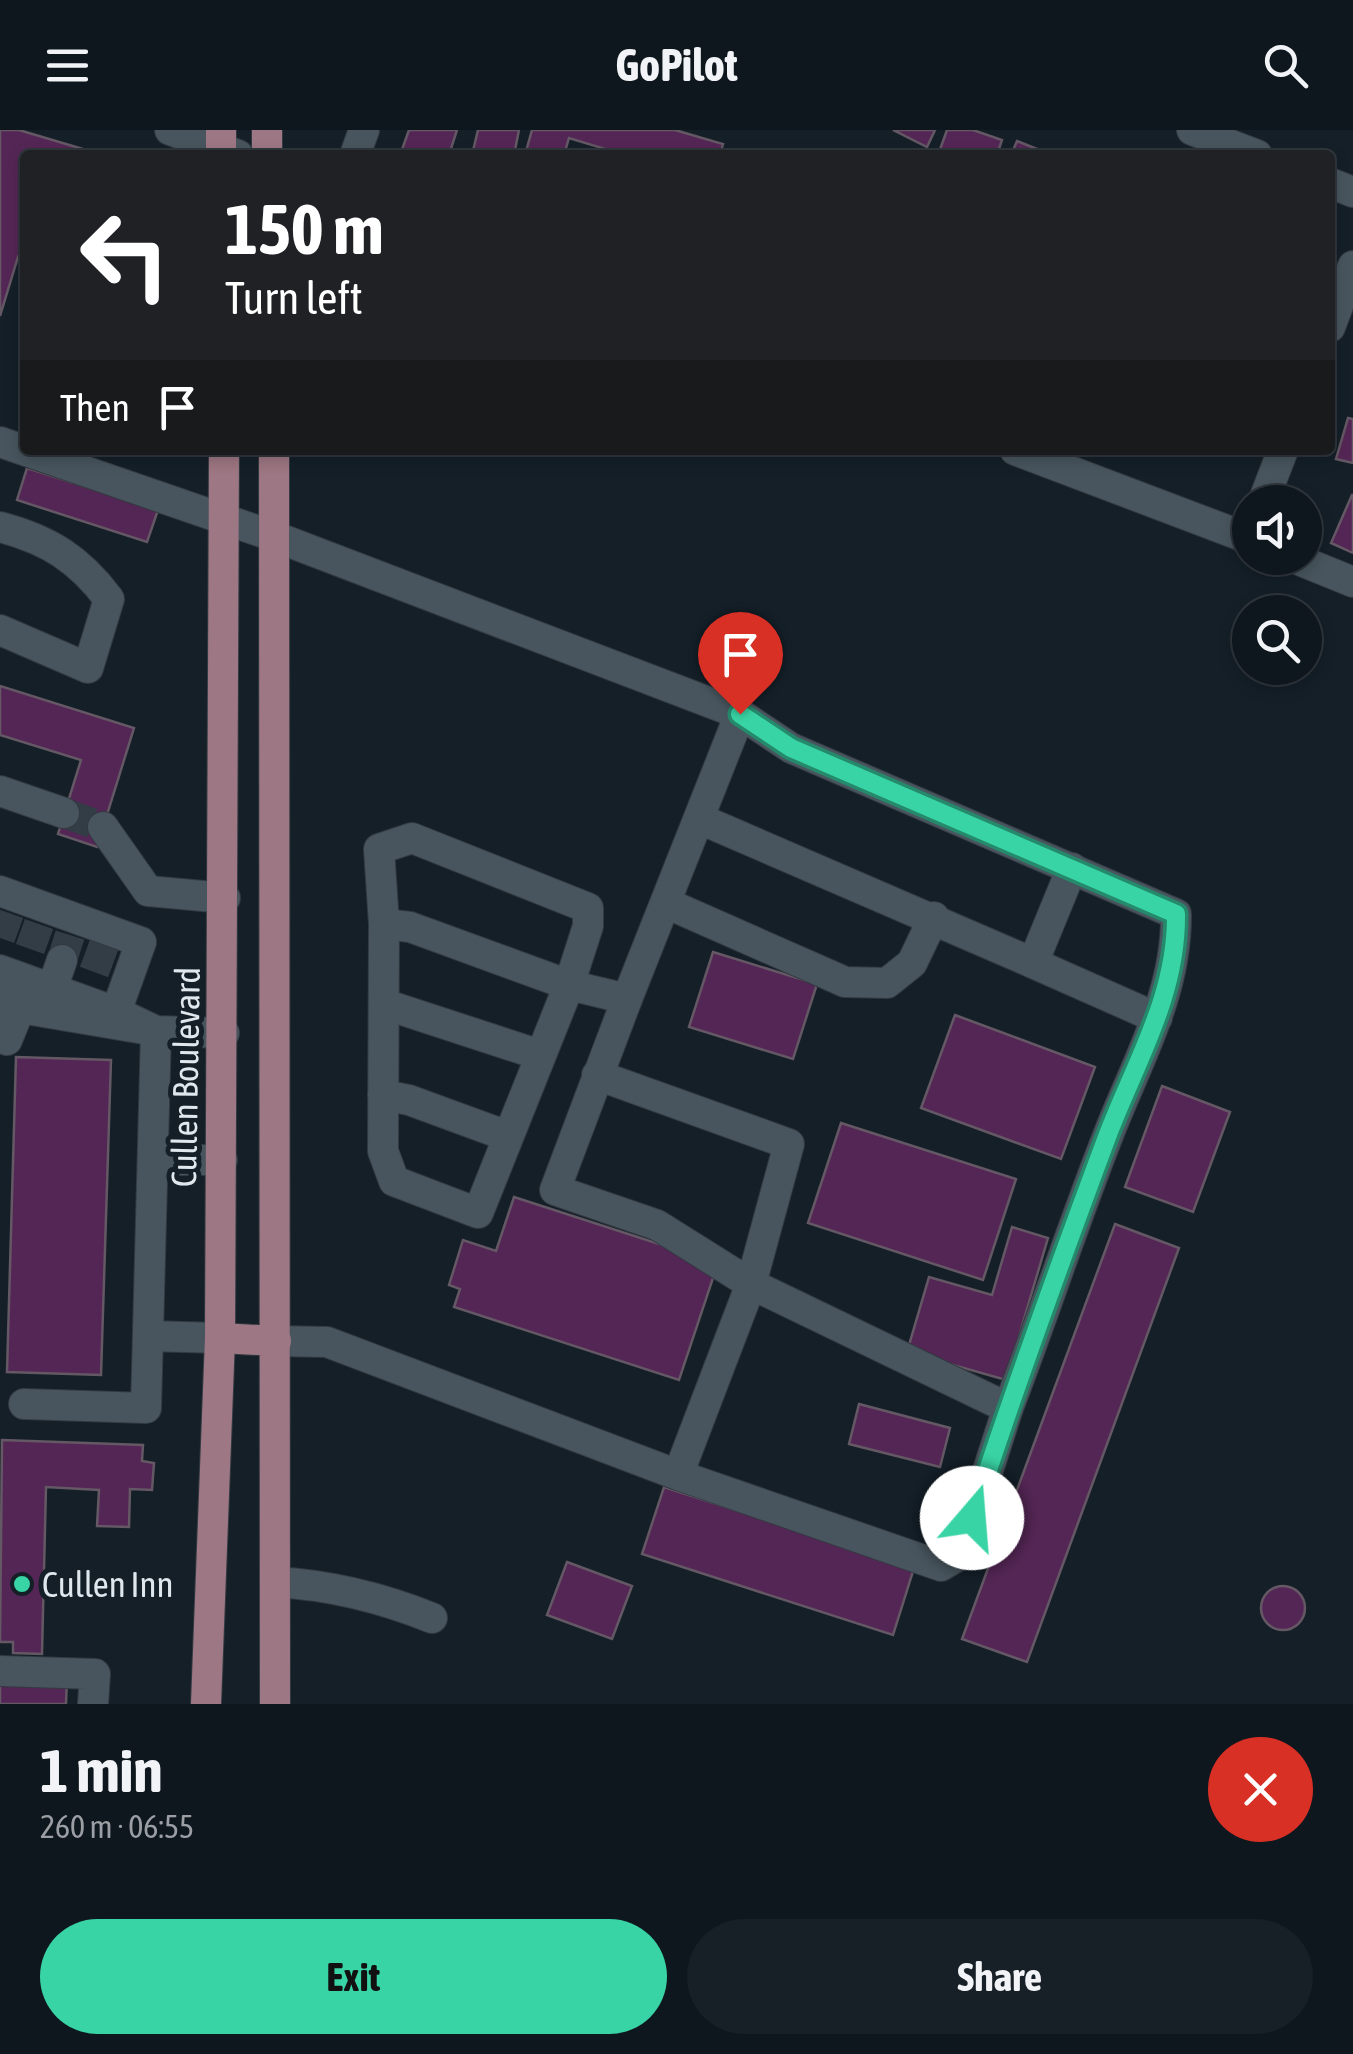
<!DOCTYPE html>
<html lang="en">
<head>
<meta charset="utf-8">
<style>
  body { margin:0; font-family:"Asap Condensed",sans-serif; background:#182027; color:#f1f3f6; height:100vh; display:flex; flex-direction:column; font-size:38px; white-space:nowrap }
  * { box-sizing:border-box; margin:0 }
  p { font-size:32px; color:#9b9fa4 }
  .icon { flex:none; width:55px; height:55px; fill:none; stroke:currentColor; stroke-width:2; stroke-linecap:round; stroke-linejoin:round }
  .map { position:relative; height:1574px; overflow:hidden }
  .sheet { display:flex; flex-direction:column; background:#0f171e; flex:1 }
  .sheet>* { flex:none }
  .hud { position:absolute; left:20px; top:20px; width:1315px; height:305px; border-radius:10px; box-shadow:0 5px 15px #0003,0 0 0 2px #2f363c; background:#202124; color:#fff; overflow:hidden }
  .fabs { position:absolute; left:1232px; top:355px; display:grid; gap:20px }
  .fabs a { display:grid; place-items:center; width:90px; height:90px; border-radius:50%; background:#0f171e; box-shadow:0 5px 15px #0003,0 0 0 2px #2f363c; font-size:50px }
  .pin { position:absolute; display:grid; place-items:center; width:85px; height:85px; color:#fff; margin:-102px -42px; border-radius:50% 50% 50% 0; rotate:-45deg; box-shadow:0 0 10px #0007 }
  .pin .icon { rotate:45deg }
  .me { position:absolute; width:110px; margin:-55px; rotate:18deg; stroke-linejoin:round; filter:drop-shadow(0 0 8px #0008) }
  .turn { display:flex; align-items:center; gap:35px; height:210px; padding:0 40px; font-size:45px }
  .turn .icon { width:130px; height:130px; stroke-width:2.5 }
  .turn b { display:block; font-size:70px; line-height:85px }
  .then { display:flex; align-items:center; height:95px; padding:0 40px; background:#0003; gap:20px; font-size:38px }
  .round { display:grid; place-items:center; flex:none; width:105px; height:105px; border-radius:52px; background:#182027 }
  .headline { display:flex; align-items:center; justify-content:space-between; height:170px; padding:0 40px }
  h1 { font-size:60px; font-weight:700; line-height:75px }
  .primary-button { display:flex; gap:20px; margin-top:auto; padding:20px 40px }
  .primary-button a { flex:1; height:115px; border-radius:60px; background:#39d4a5; color:#111; font-size:40px; font-weight:700; line-height:115px; text-align:center }
  .primary-button a+a { background:#182027; color:#f1f3f6 }
  header { display:flex; justify-content:space-between; align-items:center; height:130px; padding:0 40px; background:#0f171e; font-size:45px; font-weight:700 }
  .map>svg:first-child { display:block }
  .building { fill:#542655; stroke:#645864; stroke-width:2.5 }
  .lines { fill:none; stroke-linecap:round; stroke-linejoin:round }
  .minor-tunnel { stroke:#333d46; stroke-width:30; stroke-dasharray:30 15; stroke-linecap:butt }
  .minor-casing { stroke:#333a41; stroke-width:32 }
  .major-casing { stroke:#333a41; stroke-width:32 }
  .minor { stroke:#48555e; stroke-width:30 }
  .major { stroke:#9d7783; stroke-width:30 }
  .route-casing { stroke:#258a6b; stroke-width:25 }
  .route { stroke:#39d4a5; stroke-width:18 }
  .poi-dot { fill:#39d4a5; stroke:#141f28; stroke-width:4 }
  .labels { text-anchor:middle; dominant-baseline:central; stroke-width:10; stroke-linejoin:round; paint-order:stroke }
  .street-label { font-size:35px; fill:#e0e8ee; stroke:#141f28 }
  .poi-label { font-size:35px; fill:#e0e8ee; stroke:#141f28; text-anchor:start }
</style>
</head>
<body>
<header><svg class="icon" aria-label="menu" viewBox="0 0 24 24"><path d="M4 6h16M4 12h16M4 18h16"/></svg>GoPilot<svg class="icon" aria-label="search" viewBox="0 0 24 24"><circle cx="10" cy="10" r="6"/><path d="M15 15l6 6"/></svg></header>
<div class="map">
<svg width="1353" height="1574" viewBox="0 0 1353 1574">
  <rect width="100%" height="100%" fill="#141f28"/>
  <g class="building">
    <polygon points="0,0 19,0 103,25 25,25 25,130 18,127 0,186"/>
    <polygon points="409,0 457,0 449,25 400,25"/>
    <polygon points="478,0 519,0 514,25 472,25"/>
    <polygon points="532,0 675,0 723,14 720,25 611,25 612,21 569,8 564,25 525,25"/>
    <polygon points="893,0 935,0 927,17"/>
    <polygon points="947,0 973,0 1002,10 997,25 938,25"/>
    <polygon points="1017,11 1052,25 1011,25"/>
    <polygon points="1348,288 1353,289 1353,333 1336,329"/>
    <polygon points="27,338 158,380 147,412 17,370"/>
    <polygon points="1352,365 1353,365 1353,423 1331,413"/>
    <polygon points="0,556 134,598 97,717 58,704 81,630 0,605"/>
    <polygon points="713,822 817,854 793,929 689,897"/>
    <polygon points="955,885 1095,937 1061,1029 921,978"/>
    <polygon points="16,927 111,930 101,1245 7,1242"/>
    <polygon points="1162,956 1230,982 1193,1082 1125,1057"/>
    <polygon points="841,993 1016,1049 983,1150 808,1093"/>
    <polygon points="514,1067 718,1133 679,1250 454,1177 460,1159 449,1155 463,1110 496,1121"/>
    <polygon points="1115,1094 1179,1118 1027,1532 962,1509"/>
    <polygon points="1012,1097 1048,1108 1006,1250 907,1222 929,1147 992,1165"/>
    <polygon points="859,1274 950,1298 940,1337 849,1314"/>
    <polygon points="2,1310 143,1315 142,1331 154,1333 152,1360 130,1359 129,1397 97,1396 99,1360 46,1357 42,1524 13,1523 13,1512 0,1512"/>
    <polygon points="664,1357 914,1438 893,1505 642,1424"/>
    <polygon points="567,1432 632,1456 612,1509 547,1485"/>
    <circle cx="1283" cy="1478" r="22"/>
    <polygon points="0,1546 67,1548 66,1574 0,1574"/>
  </g>
  <g class="lines">
    <g class="minor-tunnel">
      <polyline points="64,683 103,697"/>
      <polyline points="0,808 9,783"/>
      <polyline points="30,819 39,794"/>
      <polyline points="62,830 70,805"/>
      <polyline points="94,842 104,815"/>
    </g>
    <g class="minor-casing">
      <g id="minor">
        <polyline points="170,0 238,25"/>
        <polyline points="1192,0 1257,25"/>
        <polyline points="355,25 364,0"/>
        <polyline points="1330,53 1353,62"/>
        <polyline points="1330,197 1353,136"/>
        <polyline points="0,312 276,407 740,584 627,869"/>
        <polyline points="1015,320 1250,409"/>
        <polyline points="1263,372 1283,320"/>
        <path d="M0,397C49,410 79,429 109,469L88,538L0,500"/>
        <polyline points="1294,428 1353,452"/>
        <polyline points="0,661 64,683"/>
        <polyline points="700,689 1033,833 1072,738"/>
        <polyline points="103,697 148,761 225,768"/>
        <polygon points="412,708 588,778 588,796 569,855 478,1083 394,1051 383,1021 384,794 379,719"/>
        <polyline points="0,761 141,812 116,882"/>
        <polyline points="666,773 845,852 887,853 912,833 934,787"/>
        <path d="M384,794L410,797L569,855L627,869L555,1060L657,1095L751,1154L1008,1278C1043,1187 1073,1094 1109,1003C1137,931 1177,864 1176,784L791,618L740,584"/>
        <polyline points="1033,833 1157,888"/>
        <polyline points="0,840 116,882 156,901 224,903"/>
        <polyline points="52,859 62,830"/>
        <polyline points="0,870 20,878 7,910 0,908"/>
        <polyline points="384,874 540,925"/>
        <polyline points="20,878 156,901 146,1278 24,1274"/>
        <polyline points="597,945 789,1014 751,1154 678,1345"/>
        <polyline points="383,965 409,970 507,1006"/>
        <polyline points="153,1030 222,1030"/>
        <polyline points="148,1206 220,1208"/>
        <polyline points="276,1211 327,1212 678,1345 941,1436 961,1424 1008,1278"/>
        <path d="M275,1452C331,1455 380,1467 432,1488"/>
        <polyline points="0,1541 95,1544 93,1574"/>
      </g>
    </g>
    <g class="major-casing">
      <g id="major">
        <polyline points="221,0 221,25"/>
        <polyline points="267,25 267,0"/>
        <polyline points="274,320 275,1574"/>
        <polyline points="220,1208 276,1211"/>
        <polyline points="206,1574 220,1208 224,320"/>
      </g>
    </g>
    <use href="#minor" class="minor"/>
    <use href="#major" class="major"/>
  </g>
  <g class="lines">
    <g class="route-casing">
      <path id="route" d="M740,584L791,618L1176,784C1177,866 1135,933 1107,1007C1060,1133 1014,1260 972,1388"/>
    </g>
    <use href="#route" class="route"/>
  </g>
  <circle class="poi-dot" cx="22" cy="1454" r="10"/>
  <g class="labels">
    <g class="street-label">
      <text transform="translate(185 947) rotate(-89)">Cullen Boulevard</text>
    </g>
    <g class="poi-label">
      <text x="42" y="1454">Cullen Inn</text>
    </g>
  </g>
</svg>
<div class="fabs">
<a><svg class="icon" aria-label="sound" viewBox="0 0 24 24"><path d="M4 9h4l5-4v14l-5-4H4zM17 9q2 3 0 6"/></svg></a>
<a><svg class="icon" aria-label="search" viewBox="0 0 24 24"><circle cx="10" cy="10" r="6"/><path d="M15 15l6 6"/></svg></a>
</div>
<div class="pin" style="left:740px;top:584px;background:#d93025"><svg class="icon" aria-label="arrive" viewBox="0 0 24 24"><path d="M6 21V4h12l-3 4 3 4H6"/></svg></div>
<svg class="me" style="left:972px;top:1388px" viewBox="-20 -20 40 40"><circle r="19" fill="#fff"/><path d="M0-13L10 11 0 6-10 11z" fill="#39d4a5"/></svg>
<div class="hud">
<div class="turn"><svg class="icon" aria-label="left" viewBox="0 0 24 24"><path d="M17 20v-9H6M10 6l-5 5 5 5"/></svg><div><b>150 m</b>Turn left</div></div>
<div class="then">Then<svg class="icon" aria-label="arrive" viewBox="0 0 24 24"><path d="M6 21V4h12l-3 4 3 4H6"/></svg></div>
</div>
</div>
<section class="sheet">
<div class="headline"><div><h1>1 min</h1><p>260 m · 06:55</p></div><a class="round" style="background:#d93025;color:#fff"><svg class="icon" aria-label="close" viewBox="0 0 24 24"><path d="M6 6l12 12M18 6L6 18"/></svg></a></div>
<div class="primary-button"><a>Exit</a><a>Share</a></div>
</section>
</body>
</html>
